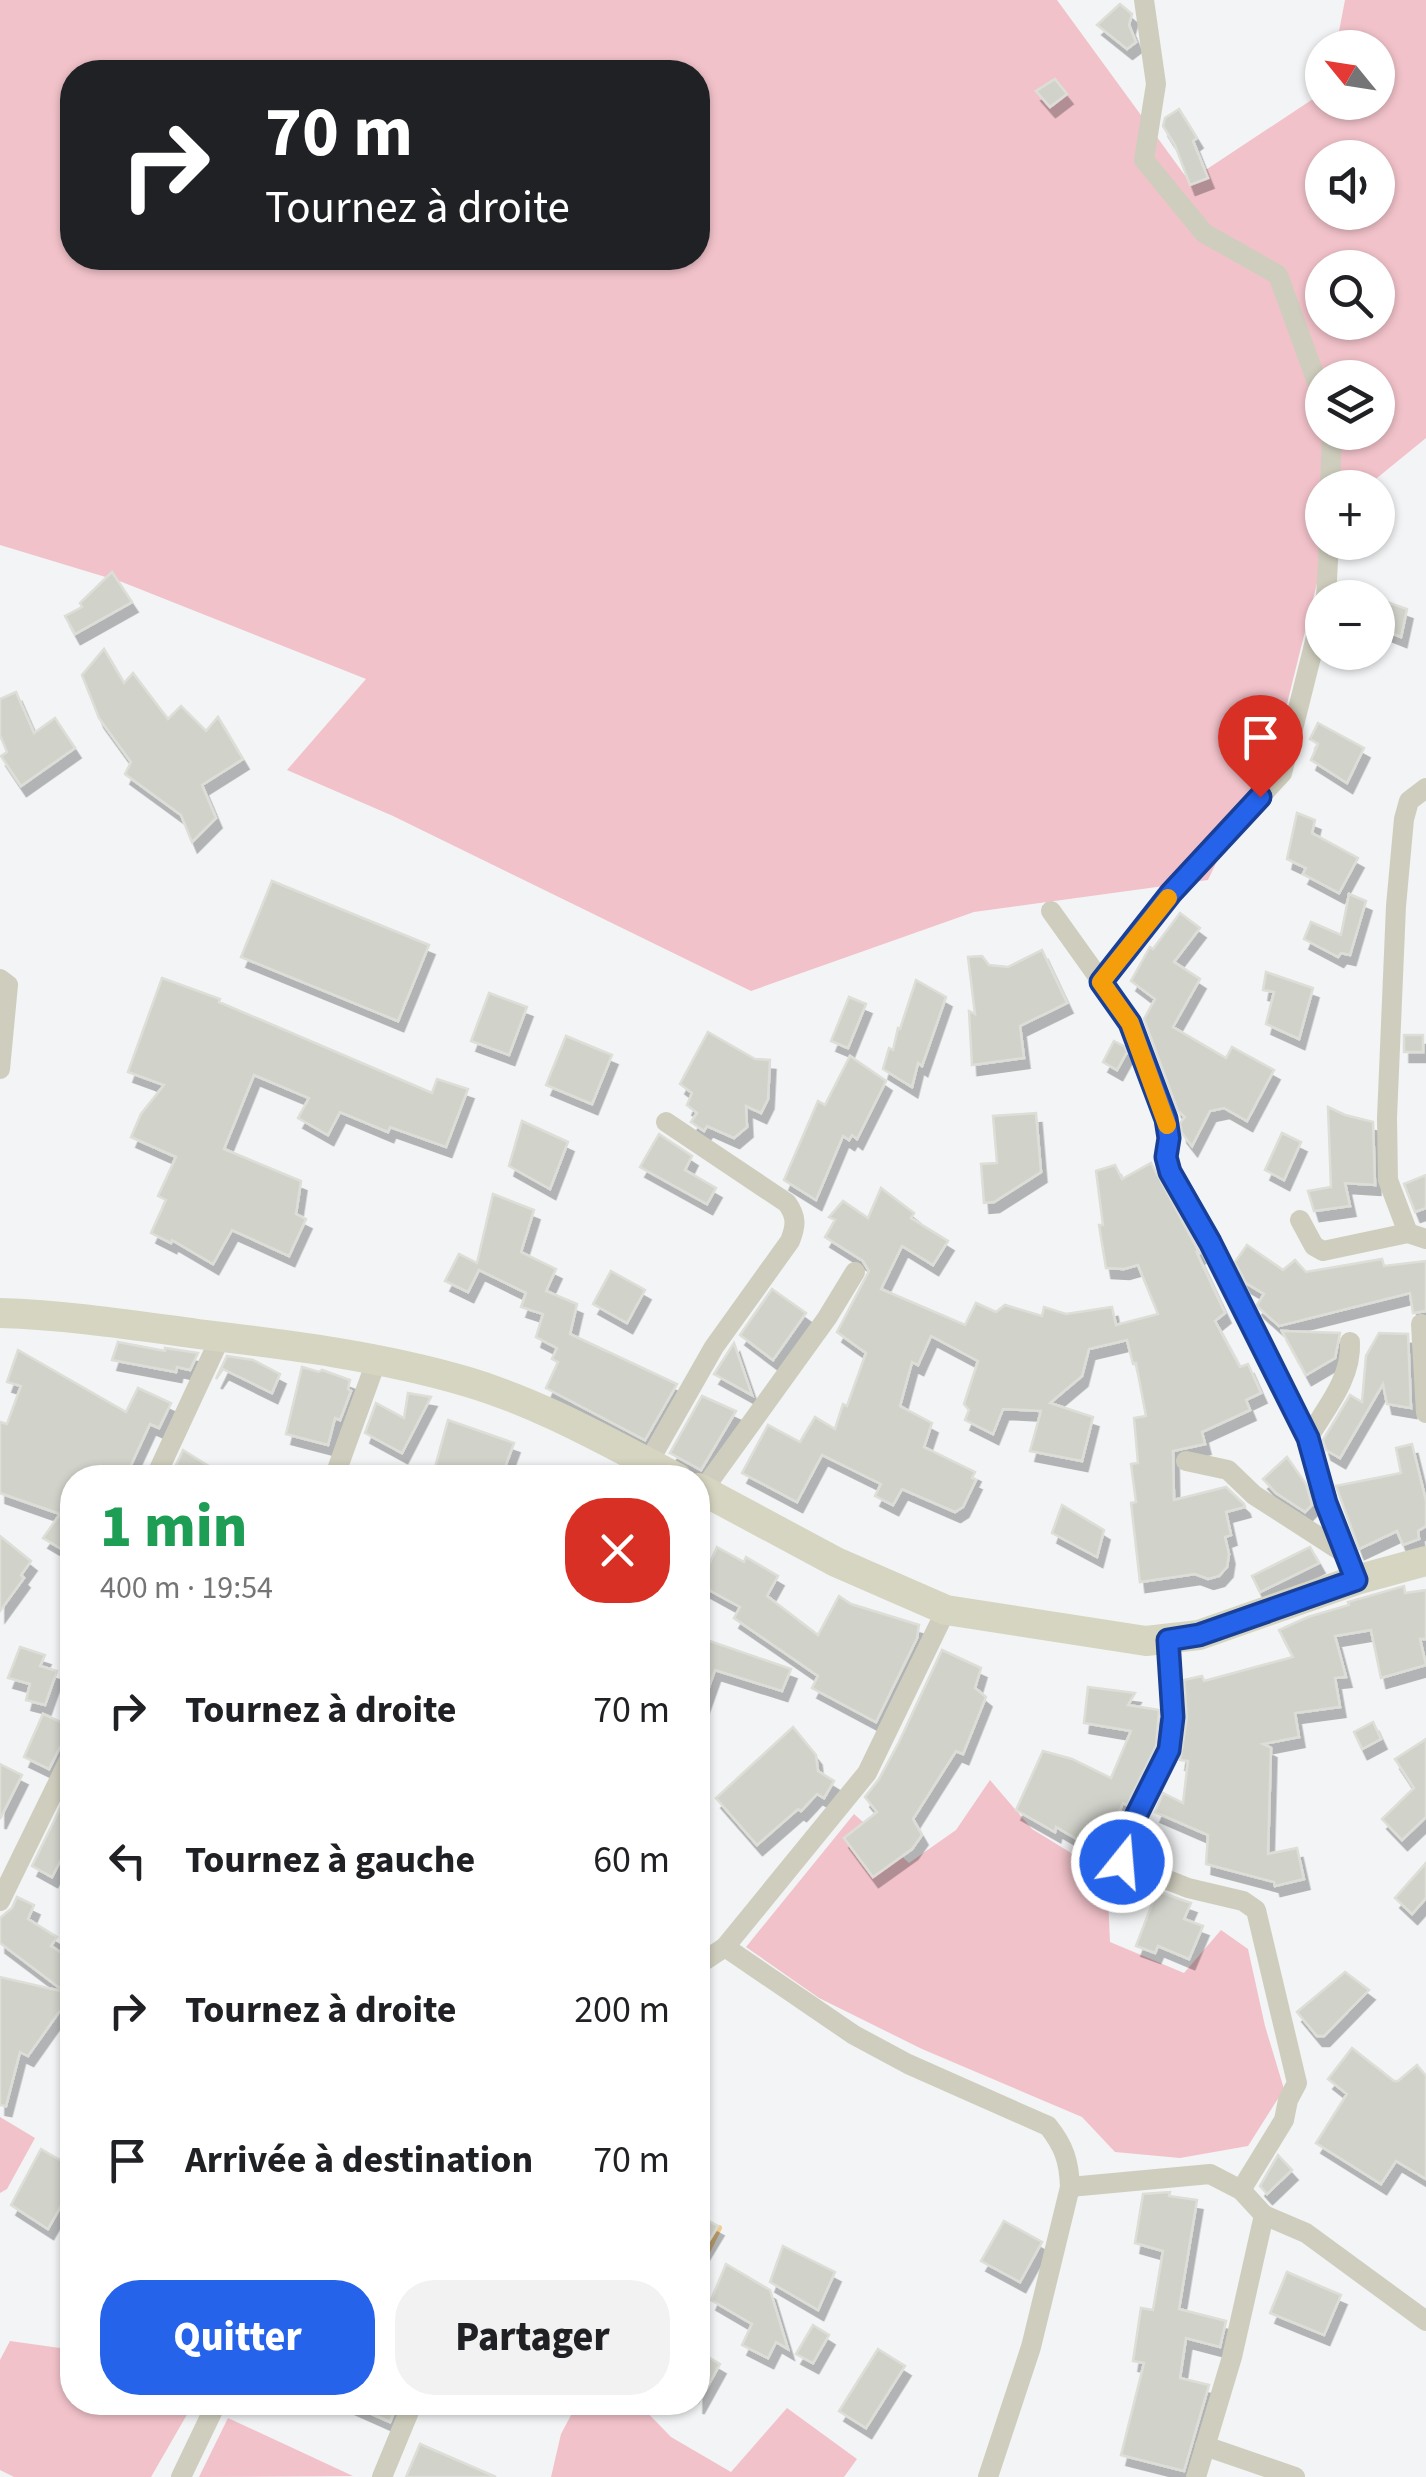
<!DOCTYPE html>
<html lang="fr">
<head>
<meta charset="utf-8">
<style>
  body { margin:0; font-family:"Source Sans 3",sans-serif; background:#f2f2f2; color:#202124; height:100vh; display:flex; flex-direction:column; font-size:38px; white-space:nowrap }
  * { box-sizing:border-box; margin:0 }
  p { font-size:32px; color:#757577 }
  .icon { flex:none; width:55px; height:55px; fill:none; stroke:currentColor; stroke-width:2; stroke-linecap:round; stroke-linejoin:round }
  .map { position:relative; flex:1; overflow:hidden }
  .details { position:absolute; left:60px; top:1465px; width:650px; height:950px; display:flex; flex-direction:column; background:#fff; border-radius:40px; box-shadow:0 2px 8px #0004 }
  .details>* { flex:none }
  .banner { position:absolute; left:60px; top:60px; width:650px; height:210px; border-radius:40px; box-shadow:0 2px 8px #0004; background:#202124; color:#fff; overflow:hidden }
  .needle { width:65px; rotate:300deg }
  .controls { position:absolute; left:1305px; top:30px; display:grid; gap:20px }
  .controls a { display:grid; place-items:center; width:90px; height:90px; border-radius:50%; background:#fff; box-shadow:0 2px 8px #0004; font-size:50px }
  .pin { position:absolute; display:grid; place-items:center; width:85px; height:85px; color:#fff; margin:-102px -42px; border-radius:50% 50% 50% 0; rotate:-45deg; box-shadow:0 0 10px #0007 }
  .pin .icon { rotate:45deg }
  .me { position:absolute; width:110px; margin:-55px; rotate:17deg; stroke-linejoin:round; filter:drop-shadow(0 0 8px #0008) }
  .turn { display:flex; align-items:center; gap:35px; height:210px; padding:0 40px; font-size:45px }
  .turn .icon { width:130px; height:130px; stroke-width:2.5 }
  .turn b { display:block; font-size:70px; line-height:85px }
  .round { display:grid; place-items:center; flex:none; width:105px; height:105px; border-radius:40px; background:#f2f2f2 }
  .overview { display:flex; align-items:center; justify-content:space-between; height:170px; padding:0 40px }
  h1 { font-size:60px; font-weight:800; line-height:75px; color:#1e9e55 }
  .primary-button { display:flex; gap:20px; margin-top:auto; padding:20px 40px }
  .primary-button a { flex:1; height:115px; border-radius:40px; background:#2563eb; color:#fff; font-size:40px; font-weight:800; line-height:115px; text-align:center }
  .primary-button a+a { background:#f2f2f2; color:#202124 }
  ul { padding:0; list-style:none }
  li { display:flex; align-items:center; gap:30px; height:150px; padding:0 40px }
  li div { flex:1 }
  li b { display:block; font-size:38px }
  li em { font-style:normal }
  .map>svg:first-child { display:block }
  .green { fill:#f2c2ca; fill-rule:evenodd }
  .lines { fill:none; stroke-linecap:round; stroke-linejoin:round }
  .stream { stroke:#efcd8f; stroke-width:6 }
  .building { fill:#d1d2ca; stroke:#ddded7; stroke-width:2.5; filter:url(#shadow) }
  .street { stroke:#cfcebe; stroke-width:20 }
  .secondary { stroke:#d6d5c1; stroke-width:30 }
  .route-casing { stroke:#184099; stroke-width:25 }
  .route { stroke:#2563eb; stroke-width:18 }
  .slow { stroke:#f59e0b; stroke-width:18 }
</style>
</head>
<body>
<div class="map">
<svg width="1426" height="2477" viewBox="0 0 1426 2477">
  <defs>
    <filter id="shadow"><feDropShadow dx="5.5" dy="10" stdDeviation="0" flood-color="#0004"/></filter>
  </defs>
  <rect width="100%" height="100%" fill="#f3f4f5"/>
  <g class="green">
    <path d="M0,0H1057L1189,181L1322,93V102H1378V48L1336,47L1345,0H1426V438L1366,487L1322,488V542L1327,543L1282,724L1208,880L974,912L751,991L393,816L287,770L366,679L122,582L0,545ZM72,72H698V258H72ZM1322,158H1378V212H1322ZM1322,268H1378V322H1322ZM1322,378H1378V432H1322Z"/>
    <polygon points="990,1780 1032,1829 1107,1875 1110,1942 1184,1973 1221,1930 1248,1949 1265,2026 1284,2089 1248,2146 1180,2158 1115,2152 1082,2117 922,2049 819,1998 746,1947 854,1814 909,1863 956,1830"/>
    <polygon points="0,2117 35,2138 7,2189 0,2193"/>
    <polygon points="10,2341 60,2348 72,2355 72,2402 172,2403 189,2411 151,2477 14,2477 0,2470 0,2360"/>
    <polygon points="578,2402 638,2403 671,2437 731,2472 787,2408 857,2459 844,2477 551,2477 561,2434"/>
    <polygon points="228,2418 353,2476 199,2477"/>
  </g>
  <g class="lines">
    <polyline class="stream" points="704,2258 719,2228"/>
  </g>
  <g class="building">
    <polygon points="1120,4 1132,14 1129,25 1136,42 1127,49 1097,25"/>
    <polygon points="1055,79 1067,94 1050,107 1036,91"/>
    <polygon points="1179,109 1197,138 1193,141 1208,178 1190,185 1175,145 1163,126 1165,118"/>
    <polygon points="112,572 132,602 75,634 65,616 82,607 80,603"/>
    <polygon points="1378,599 1407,609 1401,637 1378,628"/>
    <polygon points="104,649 124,683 133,673 168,719 181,706 206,731 218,717 243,759 202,785 216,818 192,842 181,815 125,774 131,762 99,718 82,675"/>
    <polygon points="16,692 34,733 55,718 75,748 21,786 1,756 7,752 0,735 0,699"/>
    <polygon points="1318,723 1364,748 1347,783 1311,760 1318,744 1310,739"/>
    <polygon points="1297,813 1315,820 1312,833 1358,858 1339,893 1303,874 1306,868 1287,859"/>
    <polygon points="272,881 429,945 398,1021 241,957"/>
    <polygon points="1349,894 1366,901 1350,955 1341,953 1338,957 1304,939 1311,922 1341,935"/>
    <polygon points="1180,913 1200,928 1174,962 1200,979 1173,1027 1226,1058 1232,1047 1274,1070 1247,1121 1224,1108 1210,1111 1192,1146 1182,1133 1180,1123 1185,1117 1178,1111 1144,1019 1155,999 1131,981 1150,947 1153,949"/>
    <polygon points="1042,950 1067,1003 1020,1026 1024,1058 972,1065 969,1011 975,1014 968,957 982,956 989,965 1008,967"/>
    <polygon points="1266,972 1313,988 1299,1039 1266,1024 1274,992 1263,990"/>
    <polygon points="162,978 220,999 219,1002 432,1093 437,1079 468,1089 446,1147 390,1127 388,1132 340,1112 328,1135 298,1118 309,1098 254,1075 224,1149 301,1181 296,1214 306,1219 289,1256 232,1230 213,1264 172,1240 171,1243 151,1233 166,1200 158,1196 176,1157 131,1137 141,1114 164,1085 128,1072"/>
    <polygon points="916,980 946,997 922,1066 918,1063 912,1087 883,1069 889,1048 893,1050 898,1028 900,1029"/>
    <polygon points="489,993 527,1007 509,1055 471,1041"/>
    <polygon points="849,997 866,1004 848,1048 831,1041"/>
    <polygon points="708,1032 755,1059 770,1060 768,1099 761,1113 746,1106 747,1127 734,1138 707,1126 704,1131 691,1122 697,1113 687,1105 692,1093 680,1084"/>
    <rect x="1404" y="1035" width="19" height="17"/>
    <polygon points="566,1036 612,1055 592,1104 546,1085"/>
    <polygon points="1114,1041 1125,1047 1127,1052 1117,1070 1103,1062"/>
    <polygon points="850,1056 886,1081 857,1139 852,1135 849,1140 843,1136 816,1200 784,1180 818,1101 825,1105"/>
    <polygon points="1328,1107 1345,1115 1373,1122 1375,1185 1345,1183 1350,1206 1314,1211 1308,1191 1331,1187"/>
    <polygon points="1036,1113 1041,1172 994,1202 984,1203 981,1164 997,1163 993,1116"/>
    <polygon points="522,1121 568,1142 550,1189 509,1166"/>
    <polygon points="1282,1133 1301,1142 1284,1180 1265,1170"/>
    <polygon points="659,1134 692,1156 685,1170 716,1188 707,1204 640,1167"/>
    <polygon points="1151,1163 1200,1254 1196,1251 1225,1313 1215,1321 1240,1367 1248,1364 1261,1393 1246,1400 1250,1410 1202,1432 1205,1444 1173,1451 1174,1500 1226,1487 1244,1504 1245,1507 1226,1512 1231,1535 1225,1537 1229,1554 1227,1567 1219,1576 1208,1579 1195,1574 1140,1582 1131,1503 1136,1502 1131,1464 1138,1463 1134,1418 1146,1416 1136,1363 1133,1364 1127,1340 1089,1349 1082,1376 1050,1403 1093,1417 1082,1461 1030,1451 1041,1411 1003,1409 993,1434 965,1420 969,1410 964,1404 978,1361 931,1336 918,1365 912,1362 900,1406 932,1423 924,1447 975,1472 972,1478 976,1480 963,1507 955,1512 902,1489 893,1505 875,1496 881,1484 822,1455 797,1502 742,1473 768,1425 800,1442 815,1417 835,1429 843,1404 847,1406 866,1353 837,1332 869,1271 863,1261 825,1237 835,1220 829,1217 843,1201 868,1218 881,1188 914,1213 911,1218 948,1241 933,1265 902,1246 881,1289 965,1325 976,1303 996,1312 1005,1305 1042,1316 1044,1307 1066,1314 1112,1307 1116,1325 1158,1314 1138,1265 1124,1269 1106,1268 1099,1225 1103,1225 1096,1171 1115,1165 1122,1179"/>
    <polygon points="1426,1175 1426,1208 1415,1212 1404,1184"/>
    <polygon points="493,1194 534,1210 521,1252 556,1269 546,1291 577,1304 570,1334 677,1384 645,1440 546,1388 558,1362 552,1359 557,1348 536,1337 543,1314 521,1307 526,1293 479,1270 468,1292 445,1281 459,1254 477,1263"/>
    <polygon points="1247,1245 1283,1270 1295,1260 1306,1272 1382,1259 1384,1266 1426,1261 1426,1311 1413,1313 1410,1293 1279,1326 1259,1308 1257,1305 1264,1294 1246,1283 1235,1262"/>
    <polygon points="611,1271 645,1290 627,1323 593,1304"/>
    <polygon points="772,1289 806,1313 773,1360 740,1335"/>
    <polygon points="1282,1331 1340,1333 1335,1358 1306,1375"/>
    <polygon points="1379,1333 1408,1334 1411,1408 1387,1404 1383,1384 1340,1458 1326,1450 1323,1440 1350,1395 1362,1402 1366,1356"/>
    <polygon points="118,1342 165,1351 165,1348 198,1353 190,1370 177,1367 176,1372 112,1360"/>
    <polygon points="734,1343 752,1395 714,1374"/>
    <polygon points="18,1350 126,1412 138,1388 171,1403 159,1428 150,1424 125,1478 72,1478 72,1555 43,1538 60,1514 0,1493 0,1422 7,1424 21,1386 7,1382"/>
    <polygon points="227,1356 253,1360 280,1374 272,1393 223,1369 216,1379"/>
    <polygon points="302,1367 319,1372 322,1370 350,1380 348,1389 351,1391 340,1420 335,1418 328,1445 286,1434"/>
    <polygon points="408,1393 431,1397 402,1453 365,1433 376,1403 404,1418"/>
    <polygon points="702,1396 736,1411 701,1470 670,1453"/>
    <polygon points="448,1420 514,1443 501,1478 432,1478"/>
    <polygon points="1412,1444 1426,1501 1426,1526 1418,1531 1419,1539 1403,1545 1397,1531 1359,1549 1336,1486 1401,1473 1396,1448"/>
    <polygon points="183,1450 228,1478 170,1478"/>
    <polygon points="1287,1457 1306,1484 1312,1505 1305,1512 1276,1493 1263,1479"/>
    <polygon points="1062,1505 1104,1530 1097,1557 1052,1533"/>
    <polygon points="0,1536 31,1561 21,1575 24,1578 0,1611"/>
    <polygon points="717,1547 744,1562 746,1557 778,1576 767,1596 818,1635 839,1596 851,1604 919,1625 917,1638 876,1722 812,1688 818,1676 734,1618 740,1607 700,1585"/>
    <polygon points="1310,1547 1319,1563 1260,1592 1252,1576"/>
    <polygon points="1404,1586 1405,1593 1426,1590 1426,1639 1420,1639 1426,1665 1381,1678 1371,1630 1335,1636 1346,1677 1335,1678 1340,1707 1295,1713 1299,1737 1263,1744 1271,1748 1268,1854 1297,1848 1304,1879 1275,1886 1274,1882 1206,1864 1208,1835 1155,1812 1163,1793 1183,1803 1188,1761 1180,1760 1187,1718 1184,1680 1202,1676 1204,1681 1293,1657 1279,1630 1308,1617 1349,1605 1348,1602"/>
    <polygon points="698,1637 791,1669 782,1691 715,1670 700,1712 698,1712"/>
    <polygon points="20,1647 45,1655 40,1666 57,1671 45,1705 26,1700 30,1684 8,1678"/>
    <polygon points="942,1650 981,1668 975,1688 986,1697 963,1754 956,1751 913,1819 922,1835 912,1849 873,1877 844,1838 877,1812 865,1797 879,1779 899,1742"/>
    <polygon points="1088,1687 1135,1693 1128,1705 1159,1710 1156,1746 1127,1805 1123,1803 1101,1853 1056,1827 1055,1832 1016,1810 1043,1751 1072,1759 1111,1778 1131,1731 1084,1723"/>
    <polygon points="43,1714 72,1727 72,1740 60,1747 49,1769 24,1757"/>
    <polygon points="1373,1722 1381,1739 1362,1749 1354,1732"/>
    <polygon points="793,1727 816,1755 818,1771 834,1781 824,1798 817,1794 801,1811 798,1809 757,1845 716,1798"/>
    <polygon points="1426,1739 1426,1817 1402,1840 1382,1819 1414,1788 1395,1759"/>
    <polygon points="0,1764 22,1775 0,1819"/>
    <polygon points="72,1784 72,1838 52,1877 32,1866"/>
    <polygon points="1426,1863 1426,1898 1412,1914 1395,1898"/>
    <polygon points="1157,1891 1191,1903 1184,1919 1203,1926 1189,1959 1158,1946 1155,1953 1136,1946"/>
    <polygon points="17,1897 34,1905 28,1919 57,1937 51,1946 72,1960 72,1998 70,1997 62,2013 59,2012 28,2056 20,2052 6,2106 0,2105 0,1977 65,1992 0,1943 0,1918 12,1908"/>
    <polygon points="1345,1972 1369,1990 1324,2036 1317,2036 1297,2012"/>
    <polygon points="1352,2048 1394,2081 1398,2081 1417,2065 1426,2076 1426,2179 1396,2161 1381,2184 1316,2143 1347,2094 1328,2079"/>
    <polygon points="41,2149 72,2167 72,2186 48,2229 11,2205"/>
    <polygon points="1278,2155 1292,2170 1267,2194 1260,2186"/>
    <polygon points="1170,2192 1169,2196 1197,2200 1179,2309 1226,2321 1220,2347 1186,2338 1180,2378 1209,2385 1184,2471 1121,2455 1144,2363 1133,2361 1141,2308 1153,2310 1163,2251 1135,2243 1143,2194"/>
    <polygon points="698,2215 718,2226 698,2259"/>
    <polygon points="1004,2221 1042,2242 1020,2282 981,2261"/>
    <polygon points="783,2246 835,2272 818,2310 770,2282"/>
    <polygon points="726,2264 770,2290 788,2349 776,2342 768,2358 742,2345 752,2324 711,2300"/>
    <polygon points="1287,2272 1341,2295 1324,2335 1270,2313"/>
    <polygon points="813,2325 829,2335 813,2363 796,2354"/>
    <polygon points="878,2349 905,2366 866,2428 839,2411"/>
    <polygon points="698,2351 720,2364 698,2404"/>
    <polygon points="345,2402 398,2402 390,2422"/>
    <polygon points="420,2444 496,2477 406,2477"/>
  </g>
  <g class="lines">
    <g class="street">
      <polyline points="1144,0 1156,84 1144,160 1204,233 1278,275 1322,396"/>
      <polyline points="1330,488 1332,432"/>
      <polyline points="1326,598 1329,542"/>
      <polyline points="1051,911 1131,1023 1166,1119 1169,1138 1166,1157 1170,1172 1210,1242 1308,1438 1326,1503 1356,1580"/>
      <polyline points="0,979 8,985 0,1069"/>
      <polyline points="1101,982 1171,893 1282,773 1322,613"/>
      <polyline points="1300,1220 1314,1246 1323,1251 1408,1233 1426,1239"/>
      <polyline points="1408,1233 1388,1180 1387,1118 1396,906 1404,819 1409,801 1426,788"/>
      <polyline points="1421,1324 1426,1413"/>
      <path d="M1308,1438C1326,1408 1352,1378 1350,1342"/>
      <polyline points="1186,1461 1228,1470 1254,1495 1344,1553"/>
      <path d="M648,1463L714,1347L790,1241C796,1226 797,1217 787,1203L666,1122"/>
      <polyline points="155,1478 221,1336"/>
      <polyline points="334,1478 377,1359"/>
      <polyline points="698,1497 827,1318 855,1272"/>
      <polyline points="1168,1640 1173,1717 1169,1750 1118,1856 1123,1862 1188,1888 1243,1901 1256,1910 1297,2083 1288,2100 1284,2120 1241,2190"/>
      <polyline points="0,1901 72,1754"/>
      <path d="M725,1947L854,2035L908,2064L1048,2126C1064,2146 1069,2161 1070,2187L1031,2347L988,2477"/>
      <polyline points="698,1965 725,1947 867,1773 946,1610"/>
      <polyline points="1070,2187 1210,2174 1241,2190 1264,2215 1232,2357 1196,2477"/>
      <polyline points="1264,2215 1306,2233 1426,2321"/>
      <polyline points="1205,2446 1295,2477"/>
      <polyline points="181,2477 217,2402"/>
      <polyline points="382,2477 413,2402"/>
    </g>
    <g class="secondary">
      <path d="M0,1313C66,1315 132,1325 198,1334C289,1345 380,1356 468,1382C542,1404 609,1443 677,1478"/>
      <polyline points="698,1488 836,1562 946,1610 1146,1641 1199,1635 1356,1580 1426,1561"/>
    </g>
  </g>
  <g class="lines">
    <g class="route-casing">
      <polyline id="route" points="1122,1862 1118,1856 1120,1848 1169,1750 1173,1717 1168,1640 1199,1635 1356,1580 1326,1503 1308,1438 1210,1242 1170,1172 1166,1157 1169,1138 1166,1119 1130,1023 1101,982 1171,893 1260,797"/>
    </g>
    <use href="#route" class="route"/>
    <polyline class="slow" points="1167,1125 1130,1023 1101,982 1168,898"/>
  </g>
</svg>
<div class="controls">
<a><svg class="needle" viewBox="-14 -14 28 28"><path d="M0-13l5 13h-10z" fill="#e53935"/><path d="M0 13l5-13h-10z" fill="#757577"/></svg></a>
<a><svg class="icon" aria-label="sound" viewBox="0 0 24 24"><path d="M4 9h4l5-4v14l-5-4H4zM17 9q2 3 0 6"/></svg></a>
<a><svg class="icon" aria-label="search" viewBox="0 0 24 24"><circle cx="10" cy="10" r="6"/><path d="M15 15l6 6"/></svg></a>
<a><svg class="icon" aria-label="layers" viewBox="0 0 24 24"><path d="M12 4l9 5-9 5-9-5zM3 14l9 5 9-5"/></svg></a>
<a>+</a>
<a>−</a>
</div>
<div class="pin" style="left:1260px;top:797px;background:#d93025"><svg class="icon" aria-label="arrive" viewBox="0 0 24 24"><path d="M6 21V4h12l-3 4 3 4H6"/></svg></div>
<svg class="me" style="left:1122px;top:1862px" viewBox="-20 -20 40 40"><circle r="17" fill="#2563eb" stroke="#fff" stroke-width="3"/><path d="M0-11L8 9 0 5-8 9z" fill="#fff"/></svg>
<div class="banner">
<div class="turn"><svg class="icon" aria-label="right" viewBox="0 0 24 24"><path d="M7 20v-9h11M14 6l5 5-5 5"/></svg><div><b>70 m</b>Tournez à droite</div></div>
</div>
<section class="details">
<div class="overview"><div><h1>1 min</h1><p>400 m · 19:54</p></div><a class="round" style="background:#d93025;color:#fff"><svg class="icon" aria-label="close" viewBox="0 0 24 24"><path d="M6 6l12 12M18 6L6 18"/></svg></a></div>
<ul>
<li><svg class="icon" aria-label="right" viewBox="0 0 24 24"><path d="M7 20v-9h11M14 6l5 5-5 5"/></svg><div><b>Tournez à droite</b></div><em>70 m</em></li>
<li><svg class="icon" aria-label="left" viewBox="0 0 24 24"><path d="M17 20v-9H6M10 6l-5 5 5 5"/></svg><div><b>Tournez à gauche</b></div><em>60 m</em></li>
<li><svg class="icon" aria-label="right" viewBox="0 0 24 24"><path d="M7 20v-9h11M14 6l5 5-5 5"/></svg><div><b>Tournez à droite</b></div><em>200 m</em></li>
<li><svg class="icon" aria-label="arrive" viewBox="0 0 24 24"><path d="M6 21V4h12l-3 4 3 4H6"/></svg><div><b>Arrivée à destination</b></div><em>70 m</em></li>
</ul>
<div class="primary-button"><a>Quitter</a><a>Partager</a></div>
</section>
</div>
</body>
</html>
